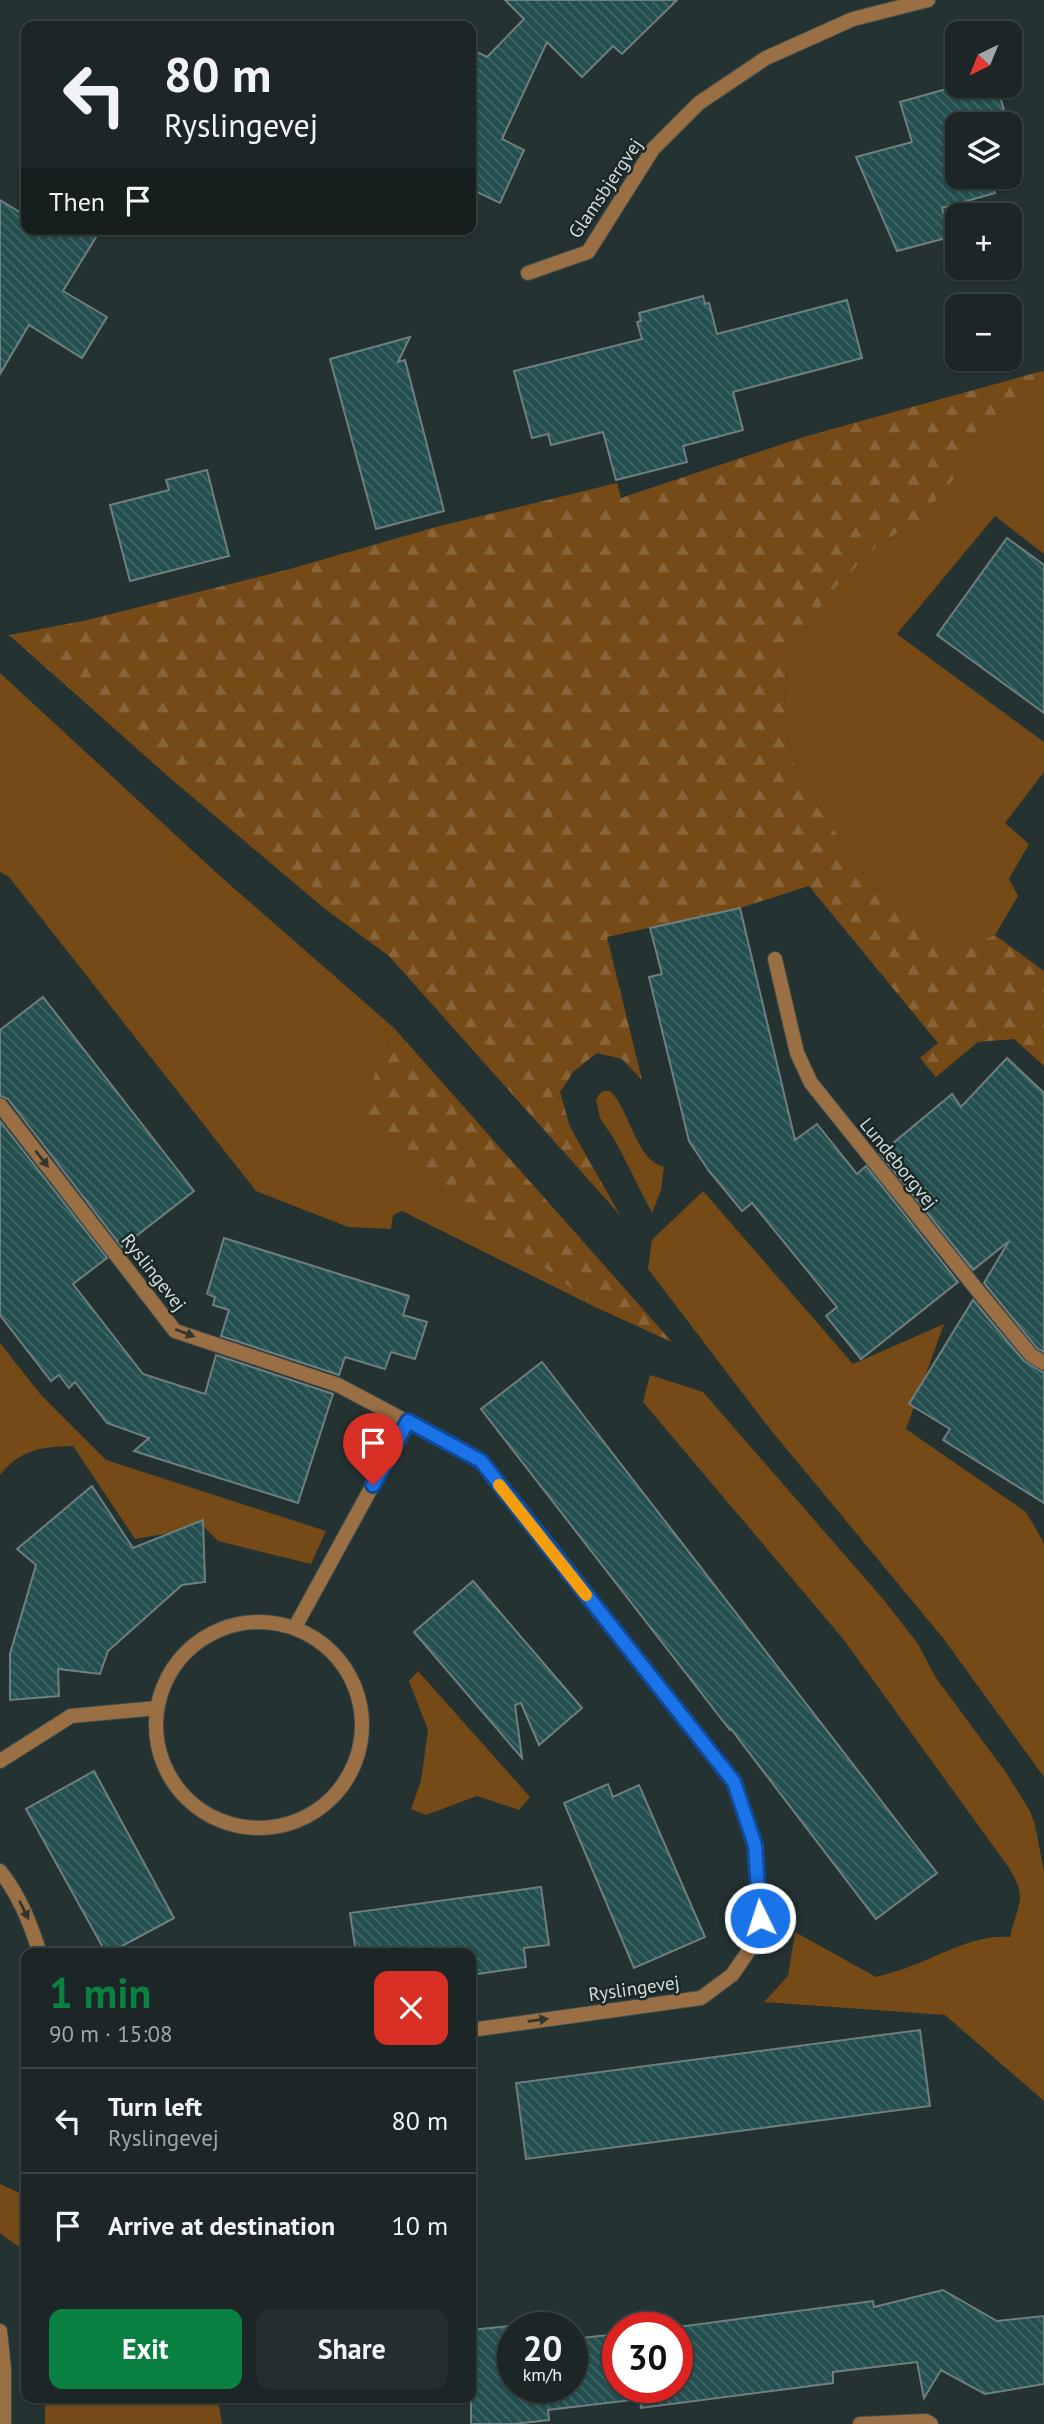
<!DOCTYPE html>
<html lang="en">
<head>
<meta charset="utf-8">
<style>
  body { margin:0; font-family:"PT Sans",sans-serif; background:#252e2e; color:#f1f3f6; height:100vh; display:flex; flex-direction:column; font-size:26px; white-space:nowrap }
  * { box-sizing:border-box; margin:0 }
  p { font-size:23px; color:#a0a5a7 }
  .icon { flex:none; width:38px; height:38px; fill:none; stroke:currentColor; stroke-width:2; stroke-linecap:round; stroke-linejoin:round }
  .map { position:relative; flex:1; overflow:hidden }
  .panel { position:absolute; left:21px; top:1948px; width:455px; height:455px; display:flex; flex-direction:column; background:#1c2626; border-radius:14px; box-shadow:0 2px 5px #0004,0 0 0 2px #3a4343 }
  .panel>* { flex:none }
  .banner { position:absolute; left:21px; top:21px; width:455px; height:214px; border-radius:14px; box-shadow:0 2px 5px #0004,0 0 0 2px #3a4343; background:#1c2626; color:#f1f3f6; overflow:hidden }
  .needle { width:46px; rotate:223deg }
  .buttons { position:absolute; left:945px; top:21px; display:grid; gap:14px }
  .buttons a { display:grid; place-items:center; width:77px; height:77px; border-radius:14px; background:#1c2626; box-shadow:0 2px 5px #0004,0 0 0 2px #3a4343; font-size:35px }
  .speed { position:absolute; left:497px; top:2312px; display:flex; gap:14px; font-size:35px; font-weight:700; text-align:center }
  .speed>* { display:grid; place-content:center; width:91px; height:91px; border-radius:50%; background:#1c2626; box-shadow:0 2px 5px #0004,0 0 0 2px #3a4343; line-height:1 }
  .speed small { font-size:18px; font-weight:400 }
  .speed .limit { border:10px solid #d22; background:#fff; color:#111 }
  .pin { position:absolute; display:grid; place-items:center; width:60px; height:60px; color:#fff; margin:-72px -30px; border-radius:50% 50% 50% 0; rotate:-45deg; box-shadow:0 0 7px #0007 }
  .pin .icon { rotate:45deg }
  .me { position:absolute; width:77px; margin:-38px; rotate:356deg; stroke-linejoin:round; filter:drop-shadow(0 0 5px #0008) }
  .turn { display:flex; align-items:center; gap:24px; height:147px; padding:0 28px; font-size:32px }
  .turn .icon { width:91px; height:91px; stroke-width:2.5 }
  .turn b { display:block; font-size:49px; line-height:60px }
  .then { display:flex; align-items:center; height:66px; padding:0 28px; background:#0003; gap:14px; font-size:26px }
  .round { display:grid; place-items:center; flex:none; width:74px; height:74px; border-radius:14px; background:#252e2e }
  .headline { display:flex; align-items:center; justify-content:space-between; height:119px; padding:0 28px }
  h1 { font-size:42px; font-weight:700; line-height:52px; color:#0b8043 }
  .primary-button { display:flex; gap:14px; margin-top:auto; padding:14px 28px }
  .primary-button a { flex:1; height:80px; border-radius:14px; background:#0b8043; color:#fff; font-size:28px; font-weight:700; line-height:80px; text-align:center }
  .primary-button a+a { background:#252e2e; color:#f1f3f6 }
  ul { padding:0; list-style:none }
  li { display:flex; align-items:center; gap:21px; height:105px; padding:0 28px; border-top:2px solid #3a4343 }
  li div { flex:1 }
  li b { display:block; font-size:26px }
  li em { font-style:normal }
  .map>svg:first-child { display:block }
  .green { fill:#754a17 }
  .forest { fill:url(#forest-firs) }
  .building { fill:url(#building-back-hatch); stroke:#6f7e7e; stroke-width:2 }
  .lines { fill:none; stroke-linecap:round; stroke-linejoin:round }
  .street-casing { stroke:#414d4d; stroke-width:16 }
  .street { stroke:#996f43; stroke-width:14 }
  .oneway { fill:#34362d }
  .route-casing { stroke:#114b97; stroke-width:18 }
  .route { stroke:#1a73e8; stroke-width:12 }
  .slow { stroke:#f59e0b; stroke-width:12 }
  .labels { text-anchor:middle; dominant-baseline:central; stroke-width:5; stroke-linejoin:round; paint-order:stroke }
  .street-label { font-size:19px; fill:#d4dcdc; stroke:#1b2828 }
</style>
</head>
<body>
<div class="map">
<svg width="1044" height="2424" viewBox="0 0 1044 2424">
  <defs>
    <pattern id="forest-firs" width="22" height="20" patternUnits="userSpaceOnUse" patternTransform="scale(1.75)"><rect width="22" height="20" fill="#754a17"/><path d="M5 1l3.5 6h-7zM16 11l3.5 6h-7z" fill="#886438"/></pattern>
    <pattern id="building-back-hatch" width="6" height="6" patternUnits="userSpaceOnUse" patternTransform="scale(1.75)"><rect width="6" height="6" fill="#244f4f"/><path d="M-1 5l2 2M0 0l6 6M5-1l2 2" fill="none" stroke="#436868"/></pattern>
  </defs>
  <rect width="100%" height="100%" fill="#253232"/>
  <g class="green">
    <polygon points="1042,371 1044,372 1044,554 995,516 897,634 1044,742 1044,772 1005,823 1029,844 1009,879 1018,896 995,935 949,955 857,868 795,766 788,741 784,698 787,674 797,643 829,594 880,543 920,520"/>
    <polygon points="0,673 221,877 394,1028 357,1120 450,1196 597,1308 402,1211 393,1215 391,1229 348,1227 256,1191 9,877 0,872"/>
    <path d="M604,1091H610C630,1109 635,1160 664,1167L661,1190L652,1213L616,1142L600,1118L596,1100L600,1093Z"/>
    <polygon points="703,1191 853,1364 944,1324 906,1429 1026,1512 1044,1543 1044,1777 943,1638 770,1429 648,1269 652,1240"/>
    <path d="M0,1343L41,1395L106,1460L326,1531L311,1564L218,1541L204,1527L135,1539L73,1446C41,1447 21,1449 0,1475Z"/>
    <path d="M650,1375L703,1392L883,1599L918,1644L936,1678L1007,1774L1030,1811L1035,1825L1044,1872V2101L945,2015L764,2002L788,1976L795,1932L876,1977C889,1973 902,1970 914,1965C944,1953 977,1934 1010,1937C1018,1902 1029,1898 1007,1865L844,1640L643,1402Z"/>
    <polygon points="418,1671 530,1797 519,1810 477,1796 426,1815 411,1809 421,1781 428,1730 409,1681"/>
    <polygon points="0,2184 26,2196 26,2252 0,2233"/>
    <polygon points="45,2398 218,2398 222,2424 45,2424"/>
  </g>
  <g class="forest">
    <polygon points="1042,371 920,520 880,543 829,594 797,643 787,674 784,698 788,741 795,766 857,868 949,955 995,935 1044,971 1044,1066 1014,1039 978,1042 936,1077 920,1058 938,1043 809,886 740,908 607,937 642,1080 622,1059 597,1053 574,1071 560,1092 570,1127 620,1215 389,956 325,909 170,778 9,635 83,621 286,570 436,527 617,483 621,498 807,436"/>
    <polygon points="394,1028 672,1342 597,1308 450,1196 356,1120"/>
  </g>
  <g class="building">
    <polygon points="505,0 677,0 622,54 613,46 582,77 547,42 502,139 524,150 500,203 477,192 471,206 471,49 487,57 524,19"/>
    <polygon points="957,86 997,86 1008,124 957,124 957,177 991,177 995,193 942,208 950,237 897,251 856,157 912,142 900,102"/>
    <polygon points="0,200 26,216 26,229 101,229 63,291 107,317 82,358 29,325 0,374"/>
    <polygon points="703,296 705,304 709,303 717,334 847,300 862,358 733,392 743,430 683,446 687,462 616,480 603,432 551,445 548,434 532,438 514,371 642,339 637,322 641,321 639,313"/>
    <polygon points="410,337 398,362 405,360 444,511 376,529 330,359"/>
    <polygon points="207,470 229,556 130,581 110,505 169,490 166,480"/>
    <polygon points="1007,538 1044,565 1044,713 937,635"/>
    <polygon points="740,908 795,1140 817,1124 857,1174 866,1166 958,1282 861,1359 826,1316 837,1307 752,1203 742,1211 709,1171 689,1141 649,977 662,974 650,928"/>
    <polygon points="43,997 194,1191 122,1247 8,1099 0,1096 0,1030"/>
    <polygon points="1007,1058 1044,1093 1044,1352 1037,1348 984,1283 1009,1241 973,1270 880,1154 952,1094 961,1107"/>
    <polygon points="0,1121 107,1258 73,1284 143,1374 205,1394 216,1355 333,1394 298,1503 134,1451 149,1438 107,1423 75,1382 69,1388 59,1375 51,1381 0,1315"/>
    <polygon points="224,1238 409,1296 403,1315 427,1322 415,1359 391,1352 385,1369 345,1357 339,1375 221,1336 229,1310 213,1305 215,1297 207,1294"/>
    <polygon points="973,1300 1024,1361 1044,1373 1044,1503 943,1440 950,1429 909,1404"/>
    <polygon points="542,1362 937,1873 876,1919 731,1729 730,1730 481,1409"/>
    <polygon points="92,1486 133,1548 203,1520 205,1582 182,1585 108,1651 100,1674 58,1669 59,1696 10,1700 10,1654 36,1565 17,1549"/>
    <polygon points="473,1581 582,1708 539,1745 521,1703 515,1705 522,1758 414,1632"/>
    <polygon points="94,1771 174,1918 109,1953 106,1953 26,1809"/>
    <polygon points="608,1784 613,1797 639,1785 705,1937 634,1968 564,1803"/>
    <polygon points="541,1887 549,1945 524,1948 526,1967 471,1975 471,1953 356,1953 350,1913"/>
    <polygon points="920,2030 930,2106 526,2159 516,2083"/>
    <polygon points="943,2290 997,2321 1044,2316 1044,2384 985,2394 941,2370 924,2398 917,2362 833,2372 833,2383 641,2408 640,2399 548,2410 549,2420 514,2424 471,2424 471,2330 547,2322 548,2328 513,2328 513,2387 572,2387 572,2339 618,2334 618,2387 677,2387 677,2328 671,2328 873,2301 874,2307"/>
  </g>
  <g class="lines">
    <g class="street-casing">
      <g id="street">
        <polyline points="528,273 588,252 653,149 699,103 766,58 853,19 928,0"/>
        <polyline points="775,959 797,1053 811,1083 974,1286 1031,1355 1044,1363"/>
        <polyline points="0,1105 175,1331 338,1385 481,1461 734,1782 755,1845 760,1918 750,1949 732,1975 701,1998 471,2030"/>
        <circle cx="259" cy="1725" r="103"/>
        <polyline points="295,1627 408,1421"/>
        <polyline points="0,1761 71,1716 157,1708"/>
        <path d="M0,1871C20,1896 30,1923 40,1953"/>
        <polyline points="0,2331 4,2369 4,2424"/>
        <polyline points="860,2424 926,2421 931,2424"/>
      </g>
    </g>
    <use href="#street" class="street"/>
  </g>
  <defs><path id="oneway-solid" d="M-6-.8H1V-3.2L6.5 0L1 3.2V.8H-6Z" transform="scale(1.75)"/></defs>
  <g class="oneway">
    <use href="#oneway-solid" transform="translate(42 1159) rotate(52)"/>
    <use href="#oneway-solid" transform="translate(185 1333) rotate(21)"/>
    <use href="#oneway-solid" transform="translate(24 1910) rotate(64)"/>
    <use href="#oneway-solid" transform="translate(538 2020) rotate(-8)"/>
  </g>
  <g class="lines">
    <g class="route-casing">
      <polyline id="route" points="373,1485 408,1421 481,1461 734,1782 755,1845 760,1918"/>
    </g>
    <use href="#route" class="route"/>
    <polyline class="slow" points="499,1485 586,1595"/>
  </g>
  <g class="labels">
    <g class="street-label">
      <text transform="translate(605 188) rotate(-56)">Glamsbjergvej</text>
      <text transform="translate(899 1163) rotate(51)">Lundeborgvej</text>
      <text transform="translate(154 1272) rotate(52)">Ryslingevej</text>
      <text transform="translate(634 1988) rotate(-8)">Ryslingevej</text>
    </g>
  </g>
</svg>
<div class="buttons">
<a><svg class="needle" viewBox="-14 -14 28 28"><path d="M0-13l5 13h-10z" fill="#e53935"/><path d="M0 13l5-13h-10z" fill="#a0a5a7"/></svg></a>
<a><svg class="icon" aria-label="layers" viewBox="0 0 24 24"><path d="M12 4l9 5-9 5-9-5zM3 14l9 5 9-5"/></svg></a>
<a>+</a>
<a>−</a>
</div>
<div class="speed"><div>20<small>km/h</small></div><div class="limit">30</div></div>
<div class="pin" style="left:373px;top:1485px;background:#d93025"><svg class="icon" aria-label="arrive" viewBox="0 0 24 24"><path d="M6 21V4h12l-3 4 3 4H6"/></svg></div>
<svg class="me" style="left:760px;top:1918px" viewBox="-20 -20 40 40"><circle r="17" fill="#1a73e8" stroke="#fff" stroke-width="3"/><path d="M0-11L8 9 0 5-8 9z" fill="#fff"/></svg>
<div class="banner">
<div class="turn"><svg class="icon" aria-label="left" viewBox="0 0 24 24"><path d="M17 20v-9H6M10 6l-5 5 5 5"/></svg><div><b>80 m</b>Ryslingevej</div></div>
<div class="then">Then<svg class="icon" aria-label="arrive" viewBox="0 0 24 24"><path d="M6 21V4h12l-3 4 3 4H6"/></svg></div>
</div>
<section class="panel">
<div class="headline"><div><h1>1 min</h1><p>90 m · 15:08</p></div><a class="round" style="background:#d93025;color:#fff"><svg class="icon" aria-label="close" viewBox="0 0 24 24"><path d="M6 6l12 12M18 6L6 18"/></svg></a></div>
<ul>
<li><svg class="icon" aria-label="left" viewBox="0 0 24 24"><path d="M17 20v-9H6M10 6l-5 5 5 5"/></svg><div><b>Turn left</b><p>Ryslingevej</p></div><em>80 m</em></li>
<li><svg class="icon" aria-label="arrive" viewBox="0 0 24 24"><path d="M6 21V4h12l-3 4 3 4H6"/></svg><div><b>Arrive at destination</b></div><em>10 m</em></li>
</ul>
<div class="primary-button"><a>Exit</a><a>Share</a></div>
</section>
</div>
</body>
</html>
